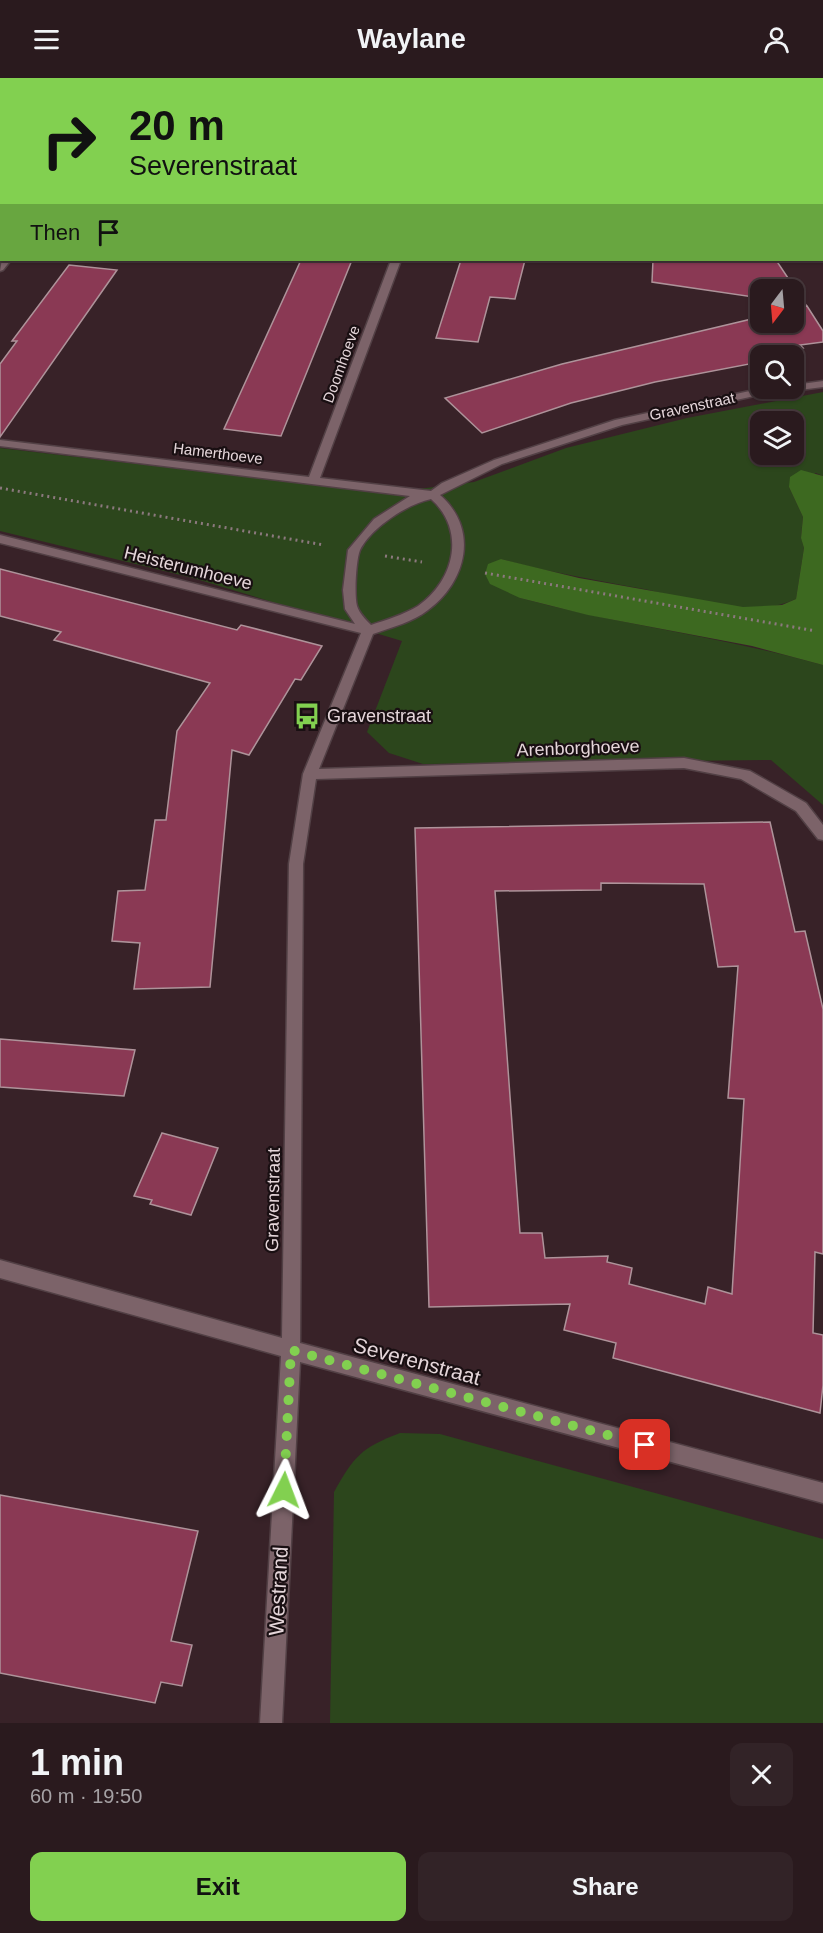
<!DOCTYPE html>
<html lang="en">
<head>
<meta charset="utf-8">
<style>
  body { margin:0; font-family:Arial,sans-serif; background:#322327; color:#f1f3f6; height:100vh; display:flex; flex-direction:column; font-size:22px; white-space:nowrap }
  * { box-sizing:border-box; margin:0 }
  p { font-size:20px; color:#a5a1a4 }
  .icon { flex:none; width:33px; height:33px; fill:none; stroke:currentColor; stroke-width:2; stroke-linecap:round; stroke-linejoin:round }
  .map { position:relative; height:1645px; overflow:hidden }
  .panel { display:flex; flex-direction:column; background:#2a1a1e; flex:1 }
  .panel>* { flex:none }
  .top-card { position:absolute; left:0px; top:0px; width:824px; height:183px; box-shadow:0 2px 4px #0004,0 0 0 2px #46383c; background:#82d050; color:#111; overflow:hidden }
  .needle { width:39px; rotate:196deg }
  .buttons { position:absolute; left:750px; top:201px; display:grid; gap:12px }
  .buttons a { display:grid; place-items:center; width:54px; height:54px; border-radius:12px; background:#2a1a1e; box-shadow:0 2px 4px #0004,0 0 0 2px #46383c; font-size:30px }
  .pin { position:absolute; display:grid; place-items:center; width:51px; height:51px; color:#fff; margin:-26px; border-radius:12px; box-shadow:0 3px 9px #0006 }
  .me { position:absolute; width:66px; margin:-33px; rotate:3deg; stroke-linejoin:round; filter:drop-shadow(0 0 4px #0008) }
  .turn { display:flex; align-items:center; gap:21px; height:126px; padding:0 30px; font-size:27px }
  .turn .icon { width:78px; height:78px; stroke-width:2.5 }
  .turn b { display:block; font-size:42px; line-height:51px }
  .then { display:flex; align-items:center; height:57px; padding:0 30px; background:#0003; gap:12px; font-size:22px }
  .round { display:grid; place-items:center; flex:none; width:63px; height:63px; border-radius:12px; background:#322327 }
  .summary { display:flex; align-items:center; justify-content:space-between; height:102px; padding:0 30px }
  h1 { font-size:36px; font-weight:800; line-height:45px }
  .button { display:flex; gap:12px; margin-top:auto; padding:12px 30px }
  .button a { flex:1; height:69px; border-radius:12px; background:#82d050; color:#111; font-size:24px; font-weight:800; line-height:69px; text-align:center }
  .button a+a { background:#322327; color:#f1f3f6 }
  header { display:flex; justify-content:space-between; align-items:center; height:78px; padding:0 30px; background:#2a1a1e; font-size:27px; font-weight:800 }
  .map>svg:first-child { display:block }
  .green { fill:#2c461c; fill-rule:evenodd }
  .forest { fill:#3d6920 }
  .building { fill:#8a3954; stroke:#ae939a; stroke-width:1.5; fill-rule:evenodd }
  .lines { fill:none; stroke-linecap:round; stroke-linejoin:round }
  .minor-casing { stroke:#524045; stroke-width:3 }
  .path { stroke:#8c797e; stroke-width:3; stroke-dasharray:2 4; stroke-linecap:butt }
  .minor { fill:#7c6369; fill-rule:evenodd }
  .route { stroke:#82d050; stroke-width:10; stroke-dasharray:0 18 }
  .labels { text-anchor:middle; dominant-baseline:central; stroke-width:4.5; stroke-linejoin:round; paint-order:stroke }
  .far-street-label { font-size:15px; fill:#e5d6da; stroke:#190f12 }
  .street-label { font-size:18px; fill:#e5d6da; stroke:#190f12 }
  .poi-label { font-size:18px; fill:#e5d6da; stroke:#190f12; text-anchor:start }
  .near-street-label { font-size:21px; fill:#e5d6da; stroke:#190f12 }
</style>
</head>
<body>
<header><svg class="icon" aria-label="menu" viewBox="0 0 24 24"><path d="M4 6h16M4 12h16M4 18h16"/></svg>Waylane<svg class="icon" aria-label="person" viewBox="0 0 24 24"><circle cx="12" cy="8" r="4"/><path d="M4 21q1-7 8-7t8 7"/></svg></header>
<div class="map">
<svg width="823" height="1645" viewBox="0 0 823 1645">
  <rect width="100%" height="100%" fill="#382228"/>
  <g class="green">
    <path d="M823,314V398L816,395L789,409L803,439L801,459L804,470L796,521C750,542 691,521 644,511C596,502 548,494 501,481L520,520C620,547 723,559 823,587V727L771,682L423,686L389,675L367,654L402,563L193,500L0,453V370L386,415L474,404L566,370L687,340ZM760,344H794V376H760Z"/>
    <path d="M400,1355L440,1356L823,1461V1645H330L334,1414C354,1378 361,1370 400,1355Z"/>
  </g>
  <polygon class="forest" points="801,392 823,398 823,587 752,568 588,537 520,520 490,506 485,496 488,486 501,481 579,500 743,529 782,527 796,521 804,470 801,460 803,439 789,409 790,399"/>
  <g class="building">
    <polygon points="301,182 352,182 281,358 224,351"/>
    <polygon points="461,182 525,182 515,221 490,219 478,264 436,260"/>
    <polygon points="653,182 776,182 806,227 794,225 794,212 760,212 760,220 652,204"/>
    <polygon points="69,187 117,192 0,359 0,286 17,263 12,263"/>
    <polygon points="807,228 823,253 823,264 800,267 803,270 796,271 802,279 760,278 760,284 655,304 571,325 482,355 445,320 562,286 760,239 760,244 794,244 794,231"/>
    <polygon points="0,491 237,552 241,547 322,568 301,602 295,601 249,677 232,672 210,909 134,911 140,865 112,863 118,813 145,812 155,742 166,742 177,653 210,605 54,562 61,554 0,538"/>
    <path d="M770,744L795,854L805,853L823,931V1176L815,1174L813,1255L823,1257V1307L820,1335L613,1280L616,1265L564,1252L570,1226L429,1229L415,750ZM601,805L704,806L718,889L738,888L728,1020L744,1021L732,1216L708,1209L705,1226L629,1206L632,1190L607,1184L608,1178L545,1180L542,1155H520L495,813L601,812Z"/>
    <polygon points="0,961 135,972 124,1018 0,1009"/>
    <polygon points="162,1055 218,1070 191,1137 150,1126 152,1122 134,1118"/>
    <polygon points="0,1417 198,1453 171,1563 192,1567 182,1608 161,1604 155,1625 0,1595"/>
  </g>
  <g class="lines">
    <g class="minor-casing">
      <g id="minor">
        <polygon points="139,0 147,0 138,2"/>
        <polygon points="522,0 530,0 521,2"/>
        <rect x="822" y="108" width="1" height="6"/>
        <polygon points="2,181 11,182 3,192 0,193"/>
        <path d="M391,182H401L320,400L431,413L442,405L494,382L615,342L759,311L794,310V307L823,303V309L759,317L622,347L502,386L440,417C479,451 467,503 428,532C413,544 392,549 373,556L319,691L684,680L750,693L806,725L823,747V762L818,761L796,733L741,701L684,690L316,701L303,786L300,1265L823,1405V1425L300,1284L282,1645H260L281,1278L0,1200V1182L282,1260L289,786L303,696L361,555L0,465V457L355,546L345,531L343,512L348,472L374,441L410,418L0,368V362L309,399ZM431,421C466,452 455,502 418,528C403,537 386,542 371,547C366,542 359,535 357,528C354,517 356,482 360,472C371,450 407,426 431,421Z"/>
      </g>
    </g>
    <g class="path">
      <polyline points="0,410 324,467"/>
      <polyline points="385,478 422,484"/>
      <polyline points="485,495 816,553"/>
    </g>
    <use href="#minor" class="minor"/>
  </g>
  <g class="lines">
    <polyline class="route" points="284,1412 291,1272 645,1367"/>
  </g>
  <defs>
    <g id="bus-bare" transform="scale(2.07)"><path d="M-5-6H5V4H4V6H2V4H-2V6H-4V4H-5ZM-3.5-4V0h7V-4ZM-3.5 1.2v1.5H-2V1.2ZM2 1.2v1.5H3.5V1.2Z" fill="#82d050" stroke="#190f12" stroke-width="2.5" paint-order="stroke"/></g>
  </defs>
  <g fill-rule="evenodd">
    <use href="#bus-bare" x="307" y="638"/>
  </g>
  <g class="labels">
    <g class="far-street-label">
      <text transform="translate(341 286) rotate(-70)">Doomhoeve</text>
      <text transform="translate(692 328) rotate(-12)">Gravenstraat</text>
      <text transform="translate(218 375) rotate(7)">Hamerthoeve</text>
    </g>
    <g class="street-label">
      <text transform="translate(188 490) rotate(14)">Heisterumhoeve</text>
      <text transform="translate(578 670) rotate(-2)">Arenborghoeve</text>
      <text transform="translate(273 1122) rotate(-89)">Gravenstraat</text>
    </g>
    <g class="poi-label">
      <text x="327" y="638">Gravenstraat</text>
    </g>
    <g class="near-street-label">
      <text transform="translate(417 1283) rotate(15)">Severenstraat</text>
      <text transform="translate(278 1513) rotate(-87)">Westrand</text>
    </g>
  </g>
</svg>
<div class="buttons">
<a><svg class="needle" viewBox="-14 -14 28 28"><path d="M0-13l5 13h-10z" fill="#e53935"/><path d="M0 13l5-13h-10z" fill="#a5a1a4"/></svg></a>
<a><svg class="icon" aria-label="search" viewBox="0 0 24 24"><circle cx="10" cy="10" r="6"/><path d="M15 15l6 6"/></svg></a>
<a><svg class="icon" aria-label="layers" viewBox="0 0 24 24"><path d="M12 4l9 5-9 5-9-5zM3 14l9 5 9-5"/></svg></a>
</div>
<div class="pin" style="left:645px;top:1367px;background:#d93025"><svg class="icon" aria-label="arrive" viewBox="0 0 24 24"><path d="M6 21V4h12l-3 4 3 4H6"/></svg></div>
<svg class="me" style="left:284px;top:1412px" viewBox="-20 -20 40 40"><path d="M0-17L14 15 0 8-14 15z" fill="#82d050" stroke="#fff" stroke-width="4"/></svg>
<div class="top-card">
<div class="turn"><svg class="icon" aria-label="right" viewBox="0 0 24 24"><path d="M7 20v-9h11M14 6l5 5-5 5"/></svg><div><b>20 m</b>Severenstraat</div></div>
<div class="then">Then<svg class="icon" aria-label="arrive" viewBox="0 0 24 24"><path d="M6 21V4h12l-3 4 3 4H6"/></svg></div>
</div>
</div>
<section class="panel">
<div class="summary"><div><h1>1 min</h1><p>60 m · 19:50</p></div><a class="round"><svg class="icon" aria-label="close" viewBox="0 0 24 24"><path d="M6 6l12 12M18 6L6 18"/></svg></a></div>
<div class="button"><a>Exit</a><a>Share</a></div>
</section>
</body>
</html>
